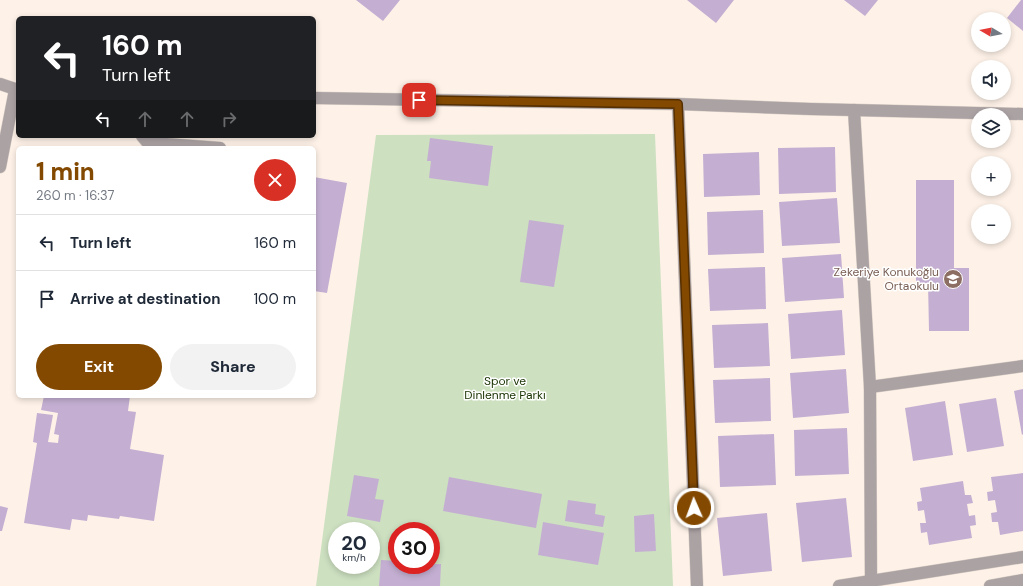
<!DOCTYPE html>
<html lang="en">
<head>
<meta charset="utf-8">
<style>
  body { margin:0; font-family:"DM Sans",sans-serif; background:#f2f2f3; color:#1f2937; height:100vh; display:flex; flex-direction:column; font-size:15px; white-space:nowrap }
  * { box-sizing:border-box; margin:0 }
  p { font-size:13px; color:#747a83 }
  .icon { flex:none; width:22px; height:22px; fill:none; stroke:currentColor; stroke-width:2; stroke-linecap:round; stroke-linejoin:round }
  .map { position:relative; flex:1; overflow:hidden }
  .drawer { position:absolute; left:16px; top:146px; width:300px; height:252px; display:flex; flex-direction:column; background:#fff; border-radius:6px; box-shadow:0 2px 6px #0003 }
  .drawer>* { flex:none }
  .hud { position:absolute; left:16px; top:16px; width:300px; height:122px; border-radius:6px; box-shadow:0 2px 6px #0003; background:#202124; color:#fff; overflow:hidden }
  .needle { width:26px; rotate:280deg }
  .controls { position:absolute; left:971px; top:12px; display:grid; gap:8px }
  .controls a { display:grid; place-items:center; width:40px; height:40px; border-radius:50%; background:#fff; box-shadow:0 2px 6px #0003; font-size:20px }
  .speed { position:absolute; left:328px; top:522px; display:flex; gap:8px; font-size:20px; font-weight:700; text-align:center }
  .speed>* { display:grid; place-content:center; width:52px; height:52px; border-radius:50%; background:#fff; box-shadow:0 2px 6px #0003; line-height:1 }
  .speed small { font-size:10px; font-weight:400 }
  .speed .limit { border:6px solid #d22; background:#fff; color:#111 }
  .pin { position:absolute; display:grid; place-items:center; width:34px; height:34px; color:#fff; margin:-17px; border-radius:8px; box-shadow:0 2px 6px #0006 }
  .me { position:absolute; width:44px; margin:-22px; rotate:358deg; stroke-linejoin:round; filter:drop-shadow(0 0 3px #0008) }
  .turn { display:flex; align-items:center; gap:14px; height:84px; padding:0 20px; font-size:18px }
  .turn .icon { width:52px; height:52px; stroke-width:2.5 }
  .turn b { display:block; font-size:28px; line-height:34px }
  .lanes { display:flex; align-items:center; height:38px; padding:0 20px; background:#0003; justify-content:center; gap:20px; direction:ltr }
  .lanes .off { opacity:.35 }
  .round { display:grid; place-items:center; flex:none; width:42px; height:42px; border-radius:21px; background:#f2f2f3 }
  .summary { display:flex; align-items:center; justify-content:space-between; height:68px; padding:0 20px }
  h1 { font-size:24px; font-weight:800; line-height:30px; color:#834900 }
  .button { display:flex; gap:8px; margin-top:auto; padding:8px 20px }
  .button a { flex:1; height:46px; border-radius:24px; background:#834900; color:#fff; font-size:16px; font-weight:800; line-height:46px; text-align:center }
  .button a+a { background:#f2f2f3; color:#1f2937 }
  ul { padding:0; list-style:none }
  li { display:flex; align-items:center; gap:12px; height:56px; padding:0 20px; border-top:1px solid #e0e1e3 }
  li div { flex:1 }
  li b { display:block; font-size:15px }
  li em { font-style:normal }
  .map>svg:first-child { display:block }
  .green { fill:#cde0c0; fill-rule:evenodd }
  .building { fill:#c4afd2 }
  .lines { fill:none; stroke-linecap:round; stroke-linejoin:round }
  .minor-casing { stroke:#dacfc6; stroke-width:13 }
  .minor { stroke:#aba2a4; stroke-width:12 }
  .route-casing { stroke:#552f00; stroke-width:10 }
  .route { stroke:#834900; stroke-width:7 }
  .labels { text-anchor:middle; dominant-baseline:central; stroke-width:3; stroke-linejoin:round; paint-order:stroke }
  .education-label { font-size:12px; fill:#785e54; stroke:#fff; text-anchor:end }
  .park-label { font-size:12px; fill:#183200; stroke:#fff }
</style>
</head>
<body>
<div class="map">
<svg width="1023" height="586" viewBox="0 0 1023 586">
  <rect width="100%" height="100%" fill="#fef2e8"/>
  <path class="green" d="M655,134L673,586H316L376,135ZM337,531H371V565H337ZM397,531H431V565H397Z"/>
  <g class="building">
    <polygon points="356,0 400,0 383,21"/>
    <polygon points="687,0 734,0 716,23"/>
    <polygon points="844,0 878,0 865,16"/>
    <polygon points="1021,0 1023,0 1023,31 1007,18"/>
    <polygon points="430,138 493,146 488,186 429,178 431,161 427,161"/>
    <polygon points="835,147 836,192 779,194 778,148"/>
    <polygon points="759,152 760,195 704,197 703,154"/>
    <polygon points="314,177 347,183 327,293 314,291"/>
    <polygon points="916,180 954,180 954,268 969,268 969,331 929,331 928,283 916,284"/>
    <polygon points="837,198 840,243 782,246 779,202"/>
    <polygon points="763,210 764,253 708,255 707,212"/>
    <polygon points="529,220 564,225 554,287 520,282"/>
    <polygon points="841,254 844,298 785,302 782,258"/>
    <polygon points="765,267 766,309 710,311 708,269"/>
    <polygon points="842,310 845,355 791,359 788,314"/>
    <polygon points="768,323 770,366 714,368 712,325"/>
    <polygon points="846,369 849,413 793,418 790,373"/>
    <polygon points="770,378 771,421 715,423 713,380"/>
    <polygon points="1023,389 1023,434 1022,435 1014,391"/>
    <polygon points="44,396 130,396 128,411 136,412 130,449 164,455 154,521 120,516 119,519 88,515 87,521 72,519 70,530 24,523 37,443 33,442 37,413 53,415 48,442 58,443 59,435 54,434 58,413 41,410"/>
    <polygon points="996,398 1004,446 967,452 959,404"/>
    <polygon points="945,401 953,455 913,461 905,408"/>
    <polygon points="847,428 849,474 795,476 794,430"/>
    <polygon points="774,434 776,485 720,487 718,436"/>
    <polygon points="1023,473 1023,531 1000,535 998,522 992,522 991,513 997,512 995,500 988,501 987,492 993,491 991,477"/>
    <polygon points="354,475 379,479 375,499 384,500 380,522 347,516"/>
    <polygon points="449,477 542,494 536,528 443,511"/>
    <polygon points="963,481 965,495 971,495 973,503 967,504 969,516 975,515 976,525 970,526 972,538 929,545 927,532 921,533 920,523 926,523 924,510 918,511 917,502 922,501 920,488"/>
    <polygon points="846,498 852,557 802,562 796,503"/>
    <polygon points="568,500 596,504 595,514 605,516 603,527 565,521"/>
    <polygon points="0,506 8,508 2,531 0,531"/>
    <polygon points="767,513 772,571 723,576 717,518"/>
    <polygon points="654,514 656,551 635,552 634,516"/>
    <polygon points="543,522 604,533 598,565 538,555"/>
    <polygon points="381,560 397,561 397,565 441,564 440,586 379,586"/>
  </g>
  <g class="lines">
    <g class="minor-casing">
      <g id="minor">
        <polyline points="0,84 18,90"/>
        <polyline points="314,98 678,104 811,109 1023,114"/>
        <polyline points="678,104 697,586"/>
        <polyline points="854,110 870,387 871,581"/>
        <polyline points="142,136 147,142 152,143 220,148"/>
        <polyline points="0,167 15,90"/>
        <polyline points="870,387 1023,366"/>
        <polyline points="839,586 1023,557"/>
        <polyline points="990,586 1023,580"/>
      </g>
    </g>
    <use href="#minor" class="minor"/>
  </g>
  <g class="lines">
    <g class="route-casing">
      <polyline id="route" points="419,100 678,104 694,508"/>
    </g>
    <use href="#route" class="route"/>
  </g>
  <defs>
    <g id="school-disc" transform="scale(1)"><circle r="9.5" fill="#8d6e63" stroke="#fff"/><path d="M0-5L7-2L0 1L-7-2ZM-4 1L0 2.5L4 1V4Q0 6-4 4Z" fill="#fff"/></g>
  </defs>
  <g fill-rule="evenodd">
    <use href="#school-disc" x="953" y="279"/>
  </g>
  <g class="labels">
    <g class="education-label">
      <text x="939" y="272">Zekeriye Konukoğlu<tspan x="939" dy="14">Ortaokulu</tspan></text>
    </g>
    <g class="park-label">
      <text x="505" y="381">Spor ve<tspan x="505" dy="14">Dinlenme Parkı</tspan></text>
    </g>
  </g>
</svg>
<div class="controls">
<a><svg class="needle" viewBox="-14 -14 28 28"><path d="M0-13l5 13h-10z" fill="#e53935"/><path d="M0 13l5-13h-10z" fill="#747a83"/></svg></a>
<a><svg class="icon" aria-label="sound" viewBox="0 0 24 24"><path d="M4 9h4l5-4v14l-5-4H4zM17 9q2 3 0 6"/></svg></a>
<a><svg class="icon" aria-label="layers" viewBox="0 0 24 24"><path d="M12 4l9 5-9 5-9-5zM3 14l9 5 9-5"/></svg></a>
<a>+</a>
<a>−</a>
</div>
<div class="speed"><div>20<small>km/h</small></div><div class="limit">30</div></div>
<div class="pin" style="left:419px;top:100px;background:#d93025"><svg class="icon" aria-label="arrive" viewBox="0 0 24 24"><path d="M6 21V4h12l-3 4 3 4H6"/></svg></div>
<svg class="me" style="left:694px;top:508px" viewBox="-20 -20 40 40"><circle r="17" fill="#834900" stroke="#fff" stroke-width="3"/><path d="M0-11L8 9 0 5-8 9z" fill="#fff"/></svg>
<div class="hud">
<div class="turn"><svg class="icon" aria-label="left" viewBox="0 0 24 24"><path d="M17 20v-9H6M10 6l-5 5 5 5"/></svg><div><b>160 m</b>Turn left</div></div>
<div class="lanes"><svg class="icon" aria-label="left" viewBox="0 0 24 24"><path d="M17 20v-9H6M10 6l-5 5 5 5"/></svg><svg class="icon off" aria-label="ahead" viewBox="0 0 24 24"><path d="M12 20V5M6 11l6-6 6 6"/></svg><svg class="icon off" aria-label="ahead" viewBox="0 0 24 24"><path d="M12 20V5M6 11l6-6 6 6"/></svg><svg class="icon off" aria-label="right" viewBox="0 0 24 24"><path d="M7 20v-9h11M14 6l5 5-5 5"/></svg></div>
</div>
<section class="drawer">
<div class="summary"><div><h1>1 min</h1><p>260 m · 16:37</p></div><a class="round" style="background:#d93025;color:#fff"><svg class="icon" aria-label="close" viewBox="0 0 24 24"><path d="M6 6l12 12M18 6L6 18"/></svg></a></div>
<ul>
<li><svg class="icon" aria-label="left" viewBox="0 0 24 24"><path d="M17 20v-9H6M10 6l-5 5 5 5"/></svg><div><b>Turn left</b></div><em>160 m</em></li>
<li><svg class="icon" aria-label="arrive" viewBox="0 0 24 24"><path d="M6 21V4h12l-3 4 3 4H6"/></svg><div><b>Arrive at destination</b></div><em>100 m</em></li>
</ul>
<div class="button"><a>Exit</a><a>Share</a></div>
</section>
</div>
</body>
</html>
